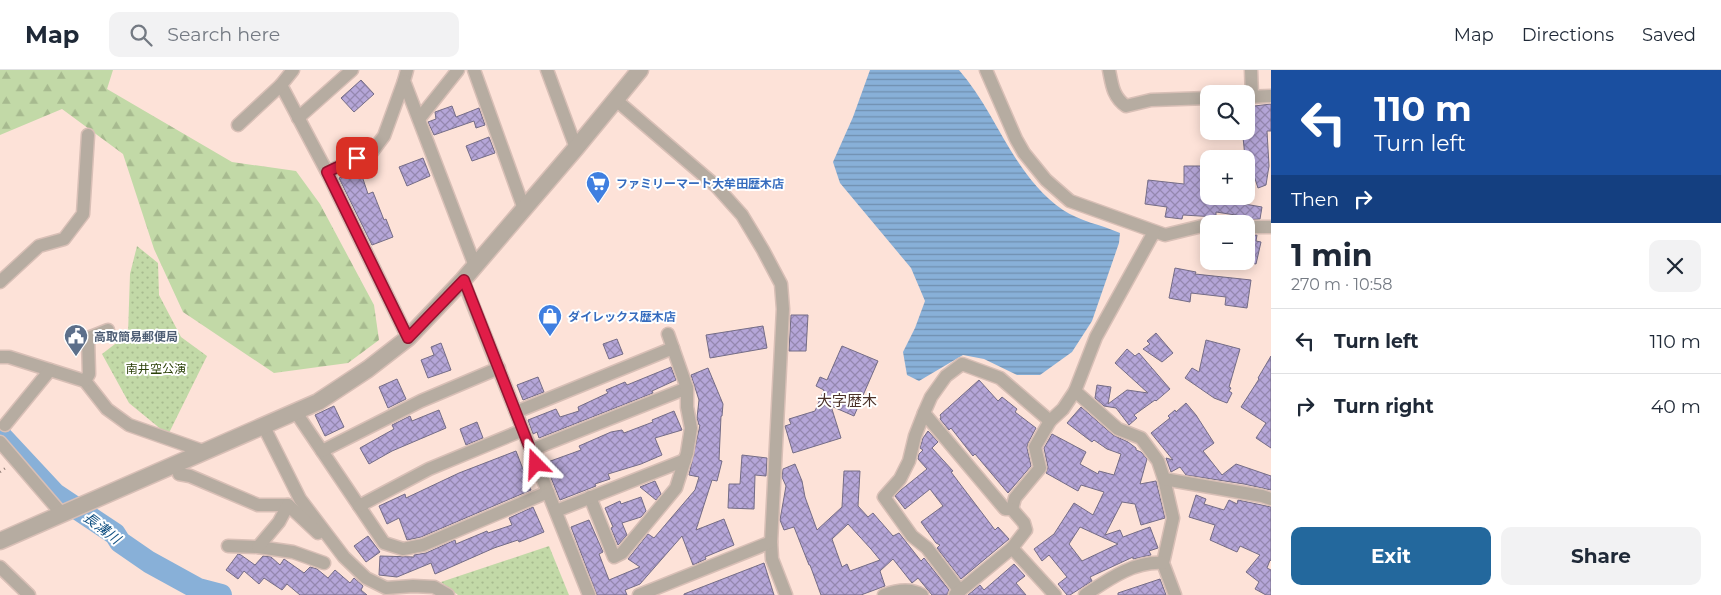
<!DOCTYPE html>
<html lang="en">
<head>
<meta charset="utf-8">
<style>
  body { margin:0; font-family:Montserrat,"Noto Sans JP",sans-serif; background:#f2f2f3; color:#1f2937; height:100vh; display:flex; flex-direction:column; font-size:19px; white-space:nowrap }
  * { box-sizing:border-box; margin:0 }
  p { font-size:16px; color:#747a83 }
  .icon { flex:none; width:28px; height:28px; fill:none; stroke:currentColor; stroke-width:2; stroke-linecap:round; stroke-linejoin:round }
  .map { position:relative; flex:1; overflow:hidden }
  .sheet { display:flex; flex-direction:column; background:#fff; width:450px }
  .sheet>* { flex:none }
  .top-card { background:#1a4fa0; color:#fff; overflow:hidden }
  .controls { position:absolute; left:1200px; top:15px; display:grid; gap:10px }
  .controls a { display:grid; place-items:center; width:55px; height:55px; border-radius:10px; background:#fff; box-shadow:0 2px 12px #0003; font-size:25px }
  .pin { position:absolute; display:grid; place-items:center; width:42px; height:42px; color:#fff; margin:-21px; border-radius:10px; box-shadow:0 2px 8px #0006 }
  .me { position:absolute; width:55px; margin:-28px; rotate:339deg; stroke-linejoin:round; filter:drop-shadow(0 0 4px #0008) }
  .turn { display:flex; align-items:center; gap:18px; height:105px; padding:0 20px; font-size:22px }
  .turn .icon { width:65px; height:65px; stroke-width:2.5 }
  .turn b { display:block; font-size:35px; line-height:42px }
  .then { display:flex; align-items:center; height:48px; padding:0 20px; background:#0003; gap:10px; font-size:19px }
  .round { display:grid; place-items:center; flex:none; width:52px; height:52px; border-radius:10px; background:#f2f2f3 }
  .headline { display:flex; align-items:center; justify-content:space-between; height:85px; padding:0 20px }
  h1 { font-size:30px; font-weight:700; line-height:38px }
  .action { display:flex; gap:10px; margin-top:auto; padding:10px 20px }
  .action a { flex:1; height:58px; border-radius:10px; background:#23689d; color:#fff; font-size:20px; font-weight:700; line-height:58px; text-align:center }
  .action a+a { background:#f2f2f3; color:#1f2937 }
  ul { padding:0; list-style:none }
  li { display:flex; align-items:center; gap:15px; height:65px; padding:0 20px; border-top:1px solid #e0e1e3 }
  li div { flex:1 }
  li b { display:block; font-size:19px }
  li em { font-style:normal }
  header { display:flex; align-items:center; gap:30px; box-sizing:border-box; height:70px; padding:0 25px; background:#fff; border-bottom:1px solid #e0e1e3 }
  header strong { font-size:24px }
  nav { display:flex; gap:28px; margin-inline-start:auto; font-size:18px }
  .search { width:350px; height:45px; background:#f2f2f3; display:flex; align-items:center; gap:12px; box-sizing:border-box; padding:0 18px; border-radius:10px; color:#747a83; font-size:19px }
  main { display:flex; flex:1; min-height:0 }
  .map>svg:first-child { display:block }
  .forest { fill:url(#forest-firs) }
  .park { fill:url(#park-dots) }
  .water { fill:url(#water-rules) }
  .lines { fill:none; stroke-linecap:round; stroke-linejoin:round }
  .river { stroke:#88b0d8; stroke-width:22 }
  .building { fill:url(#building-cross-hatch); stroke:#746c86; fill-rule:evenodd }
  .minor-casing { stroke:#d8bfb6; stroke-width:15 }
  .tertiary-casing { stroke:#d8bfb6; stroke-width:19 }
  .path { stroke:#8d7a73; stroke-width:2.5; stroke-dasharray:1 4; stroke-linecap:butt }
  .minor { stroke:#b6aca1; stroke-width:12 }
  .tertiary { stroke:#b6aca1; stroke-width:16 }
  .route-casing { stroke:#92132f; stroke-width:12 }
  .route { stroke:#e11d48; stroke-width:9 }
  .labels { text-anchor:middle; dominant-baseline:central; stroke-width:4; stroke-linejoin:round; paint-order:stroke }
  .shop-label { font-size:12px; font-weight:bold; fill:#366cbe; stroke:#fff; text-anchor:start }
  .service-label { font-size:12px; font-weight:bold; fill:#4e5e75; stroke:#fff; text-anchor:start }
  .park-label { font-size:12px; fill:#2c410a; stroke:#fff }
  .water-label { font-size:14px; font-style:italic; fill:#145283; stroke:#fff }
  .quarter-label { font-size:15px; fill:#4c3229; stroke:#fff }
</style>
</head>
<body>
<header>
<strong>Map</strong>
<div class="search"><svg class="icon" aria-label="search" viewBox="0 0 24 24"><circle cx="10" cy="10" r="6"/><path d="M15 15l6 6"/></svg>Search here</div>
<nav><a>Map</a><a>Directions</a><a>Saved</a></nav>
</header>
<main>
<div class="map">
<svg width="1271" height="525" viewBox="0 0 1271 525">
  <defs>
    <pattern id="forest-firs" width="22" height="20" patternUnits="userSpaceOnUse" patternTransform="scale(1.25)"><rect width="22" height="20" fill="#c2d9a7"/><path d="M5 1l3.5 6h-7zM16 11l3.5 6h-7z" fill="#a7ba8f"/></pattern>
    <pattern id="park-dots" width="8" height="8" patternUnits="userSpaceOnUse" patternTransform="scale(1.25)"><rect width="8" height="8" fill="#c2d9a7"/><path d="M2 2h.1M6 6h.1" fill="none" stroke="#a7ba8f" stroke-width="1.8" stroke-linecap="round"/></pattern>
    <pattern id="water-rules" width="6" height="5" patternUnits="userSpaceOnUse" patternTransform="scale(1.25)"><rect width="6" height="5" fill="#88b0d8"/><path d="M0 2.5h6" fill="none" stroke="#708faf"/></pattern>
    <pattern id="building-cross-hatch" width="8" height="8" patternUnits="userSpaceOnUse" patternTransform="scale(1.25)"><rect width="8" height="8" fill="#b5a6d8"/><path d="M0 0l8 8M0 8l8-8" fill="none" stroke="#9487af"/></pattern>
  </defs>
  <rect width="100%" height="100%" fill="#fde2d8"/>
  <polygon class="forest" points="0,0 113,0 107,19 232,92 296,101 320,134 374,235 379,270 348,293 274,303 183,242 154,179 123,84 62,39 0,65"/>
  <g class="park">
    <polygon points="137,176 158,193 159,225 181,267 207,286 168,365 129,333 102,284 128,264 130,204"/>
    <polygon points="549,476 569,525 458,525 441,512"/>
  </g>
  <path class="water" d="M870,0H959C997,43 1013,106 1063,140C1079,151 1102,155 1120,163L1119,173L1092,251L1072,282L1040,305H1017L984,289L963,285L919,311L907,305L903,282L915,258L925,231L911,198L840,113L833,92L853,47Z"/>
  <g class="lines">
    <polyline class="river" points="0,365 55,424 115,464 120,472 149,492 198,519 221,525"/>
  </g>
  <g class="building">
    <polygon points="361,10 374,24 354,42 341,28"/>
    <polygon points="1271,34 1271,61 1267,61 1269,96 1266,115 1258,118 1248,87 1245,87 1243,67 1246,66 1246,37"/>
    <polygon points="452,36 456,47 479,38 485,55 476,58 474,51 434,65 428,52 436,49 435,42"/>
    <polygon points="489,67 495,83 472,91 466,76"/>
    <polygon points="423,88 430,106 407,116 399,97"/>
    <polygon points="1184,96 1209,96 1209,126 1228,126 1228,128 1221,130 1262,137 1260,149 1242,150 1242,146 1216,142 1216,147 1183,145 1182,149 1165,147 1167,137 1145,134 1148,110 1184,114"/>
    <polygon points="359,97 368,124 373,122 384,150 386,149 393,167 372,175 339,108 350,104 349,101"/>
    <polygon points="1246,165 1257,165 1256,171 1261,172 1256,194 1246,192"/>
    <polygon points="1175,198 1196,202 1195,204 1251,210 1247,238 1225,235 1226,227 1191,223 1190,232 1169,228"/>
    <polygon points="791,245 808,245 806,281 789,281"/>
    <polygon points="763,256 767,278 710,288 706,265"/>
    <polygon points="1156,263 1173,283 1162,292 1143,279 1150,274 1147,271"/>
    <polygon points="617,269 623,284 609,289 603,274"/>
    <polygon points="1206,270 1240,279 1229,317 1231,318 1229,321 1232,323 1227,333 1214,328 1185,308 1192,298 1199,302"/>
    <polygon points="441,273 451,300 428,308 421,290 434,285 431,277"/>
    <polygon points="842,276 878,291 854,346 831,336 841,368 793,383 785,356 791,354 789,349 815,341 824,320 816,316 820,307 827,310"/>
    <polygon points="1127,279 1135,286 1139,283 1170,319 1156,331 1155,330 1134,345 1137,348 1129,355 1116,338 1104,336 1095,328 1097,315 1111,317 1108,334 1127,320 1148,323 1115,293"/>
    <polygon points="1271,286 1271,378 1256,368 1266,353 1241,337 1259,309 1258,308"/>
    <polygon points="671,297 676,310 652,321 653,323 539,368 537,362 533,364 528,350 556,339 560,347 579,341 578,337 608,323 606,320 625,312 627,315"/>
    <polygon points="708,298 723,334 722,346 721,346 719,390 722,391 717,411 712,410 696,460 724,449 734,475 705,487 706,489 693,495 682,466 640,514 625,520 627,525 597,525 571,457 589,450 603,482 599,484 609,510 640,497 628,489 648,464 654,468 695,420 699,407 689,405 700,355 699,355 697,348 699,330 691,305"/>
    <polygon points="538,307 544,322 523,330 517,315"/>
    <polygon points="397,309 406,329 388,338 379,317"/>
    <polygon points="979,310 998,331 1002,327 1017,339 1015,342 1036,358 1028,373 1027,378 1031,396 1008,423 975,384 973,386 951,358 949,360 940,349 941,347 940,345"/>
    <polygon points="1186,333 1196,345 1214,373 1203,381 1222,405 1236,394 1271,406 1271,420 1244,414 1186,405 1180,397 1171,402 1166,388 1173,390 1151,363 1170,348 1168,346 1175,340 1176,342"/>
    <polygon points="334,336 344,357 325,366 315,345"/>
    <path d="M1081,337L1113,365L1128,372L1136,378V380L1141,382L1147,389L1140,414L1156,411L1165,448L1141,455L1135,434L1122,432L1105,465L1120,460L1123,467L1150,457L1158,478L1149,481L1151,485L1133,489V487L1090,507L1092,511L1070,525H1067L1058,514L1067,507L1049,485L1042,491L1034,479L1054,464L1074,433L1093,445L1104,422L1081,415L1078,421L1046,403L1048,397L1044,378L1052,364L1086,382L1080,394L1098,404L1099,401L1114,405L1121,384L1107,379L1094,370L1092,372L1067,353ZM1080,457L1104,468L1118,474L1082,491L1069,474Z"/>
    <polygon points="439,340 446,358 392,381 369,394 360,378 394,359 392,355 410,346 412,351"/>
    <polygon points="674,341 682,360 655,368 662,385 641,394 608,404 610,409 595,414 596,416 560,430 545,393 581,380 579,376 611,362 622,360 624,363 653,352 652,350"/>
    <polygon points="477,352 483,368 466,375 460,359"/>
    <polygon points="928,361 938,372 932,378 953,401 951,402 995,460 998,457 1009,469 961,509 937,478 940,475 936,473 921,452 943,436 930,419 905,439 895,426 901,420 927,399 918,389 919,384 923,380 920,378 923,368"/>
    <polygon points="516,381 531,420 421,467 407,470 399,448 387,454 379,436 405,424 406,428 459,403"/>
    <polygon points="742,385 767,388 766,406 755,405 754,439 728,438 729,414 740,414"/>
    <path d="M795,394L802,411L805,427L817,460L842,437L844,401H860L858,436L868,447L873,443L893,466L899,463L921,491L924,488L949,520L947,525H932L918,508L912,513L893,489L880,501L885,516L861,525H821L810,495H809L794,457L784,460L780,450L786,416L782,407L783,399ZM848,454L871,479L880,490L850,501L847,494L842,497L832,469Z"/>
    <polygon points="655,411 661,424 656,430 640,417"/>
    <polygon points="1196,425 1206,429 1204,434 1224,440 1229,430 1237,434 1238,430 1271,437 1271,491 1270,490 1267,498 1271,500 1271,525 1266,525 1255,519 1259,512 1246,502 1260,485 1240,476 1237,482 1210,470 1215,455 1189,447"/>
    <polygon points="641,427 646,441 641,447 622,453 627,465 618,475 611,458 613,457 605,438 620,431 621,434"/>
    <polygon points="533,437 544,462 519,472 518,470 494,478 435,504 431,493 397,507 379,505 380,486 414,487 414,485 426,483 455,470 456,474 487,461 488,463 512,455 509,448"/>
    <polygon points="368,466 380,482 366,492 354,476"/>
    <polygon points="238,484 241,485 255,495 263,486 271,487 280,495 284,489 304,503 310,497 317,499 328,508 335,500 350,513 354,508 363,516 361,520 367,525 300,525 287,514 282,520 264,508 259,514 244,501 238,509 226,500"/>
    <polygon points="764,493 774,525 684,525 684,524"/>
    <polygon points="1014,494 1025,506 1016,513 1026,525 968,525 980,515 984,520"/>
    <polygon points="1160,509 1166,525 1118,525 1118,523"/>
  </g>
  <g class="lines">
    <g class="minor-casing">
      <g id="minor">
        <polyline points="407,0 404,11 475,196"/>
        <polyline points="474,0 524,139"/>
        <polyline points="547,0 576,78"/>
        <polyline points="986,0 1016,69 1024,83 1046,110 1070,131 1165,165 1202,156 1209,156"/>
        <path d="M1109,0C1112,15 1113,27 1126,36L1151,30L1209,28"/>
        <polyline points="1251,0 1252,26"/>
        <polyline points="281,15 327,102 408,268"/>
        <polyline points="1246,27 1271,26"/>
        <polyline points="616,30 716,116 742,145 763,180 781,214 783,239 771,472 772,489 786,525"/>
        <polyline points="298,48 352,0"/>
        <polyline points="419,49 458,0"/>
        <polyline points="238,55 281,15 293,0"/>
        <polyline points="327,102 372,82 384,66 404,11"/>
        <polyline points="1246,157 1271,157"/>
        <polyline points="463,210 589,525"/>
        <polyline points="0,212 39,176 64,169 83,144 88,65"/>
        <polyline points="0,287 9,287 85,311 107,339 129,355 203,381"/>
        <polyline points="85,311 89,304 88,268 108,260"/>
        <polyline points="1075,321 1118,359 1141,368 1158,391 1164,409 1173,448 1163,493 1175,525"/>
        <polyline points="295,341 384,473 403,479 423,475 548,422"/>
        <polyline points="516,342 673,278"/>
        <polyline points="924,343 915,366 909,391 900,409 884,427 912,466 927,478 960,521"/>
        <polyline points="5,355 50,300"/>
        <polyline points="263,355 300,429 344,487 366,508 386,518 413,516 434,517 448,525"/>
        <polyline points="0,372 62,444"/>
        <polyline points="531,380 687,318"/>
        <polyline points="322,381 421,331 499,298"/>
        <polyline points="179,404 190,406 258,435 288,435 318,463"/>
        <polyline points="1164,409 1262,426 1271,429"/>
        <polyline points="590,427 614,487 622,483 676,418 687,383 691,358 687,337 687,318 668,264"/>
        <polyline points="359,436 429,399 523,360"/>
        <polyline points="1012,439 1015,428 1040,398 1035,377 1050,351"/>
        <polyline points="556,441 685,390"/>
        <polyline points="228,476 258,477 293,482 324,493"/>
        <polyline points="258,477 279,452 288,435"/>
        <polyline points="1012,478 1055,525"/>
        <polyline points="0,497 29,525"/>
        <polyline points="639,525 771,472"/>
        <path d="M884,525C897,520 911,518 922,525"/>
        <polyline points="955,525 1012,478 1026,460 1024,453 1012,439 1005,439 924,343 931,327 946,306 962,294 1000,308 1050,351 1063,339 1075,321 1096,267 1154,162"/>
        <path d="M1085,525C1109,509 1134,491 1163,493"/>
      </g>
    </g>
    <g class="tertiary-casing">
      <polyline id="tertiary" points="0,471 318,332 368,299 408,268 463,210 576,78 640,0"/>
    </g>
    <polyline class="path" points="0,402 7,397"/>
    <use href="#minor" class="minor"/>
    <use href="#tertiary" class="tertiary"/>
  </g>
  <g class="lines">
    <g class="route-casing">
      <polyline id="route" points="357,88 327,102 408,268 464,210 536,394"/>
    </g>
    <use href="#route" class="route"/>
  </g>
  <defs>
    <g id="supermarket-pin" transform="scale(1.25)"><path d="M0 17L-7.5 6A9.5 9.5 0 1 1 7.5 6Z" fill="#3f7fe0" stroke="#fff"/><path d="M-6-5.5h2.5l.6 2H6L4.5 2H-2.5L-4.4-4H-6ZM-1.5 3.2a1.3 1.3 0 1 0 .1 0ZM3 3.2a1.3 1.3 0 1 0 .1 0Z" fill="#fff"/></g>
    <g id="shop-pin" transform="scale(1.25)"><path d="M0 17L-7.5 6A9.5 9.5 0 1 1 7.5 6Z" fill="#3f7fe0" stroke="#fff"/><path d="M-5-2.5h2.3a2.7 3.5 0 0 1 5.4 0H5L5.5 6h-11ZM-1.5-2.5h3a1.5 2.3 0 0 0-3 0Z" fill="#fff"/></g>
    <g id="civic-pin" transform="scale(1.25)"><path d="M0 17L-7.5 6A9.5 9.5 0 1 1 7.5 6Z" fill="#5c6f8a" stroke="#fff"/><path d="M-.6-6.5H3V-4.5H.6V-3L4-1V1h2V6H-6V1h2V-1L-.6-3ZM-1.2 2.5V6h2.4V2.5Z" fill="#fff"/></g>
  </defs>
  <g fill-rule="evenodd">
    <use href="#supermarket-pin" x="598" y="113"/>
    <use href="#shop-pin" x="550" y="246"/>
    <use href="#civic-pin" x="76" y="266"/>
  </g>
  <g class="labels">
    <g class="shop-label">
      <text x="616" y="113">ファミリーマート大牟田歴木店</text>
      <text x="568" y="246">ダイレックス歴木店</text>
    </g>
    <g class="service-label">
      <text x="94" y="266">高取簡易郵便局</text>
    </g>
    <g class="park-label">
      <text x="156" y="298">南井空公演</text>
    </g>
    <g class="water-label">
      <text transform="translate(102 458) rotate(37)">長溝川</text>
    </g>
    <g class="quarter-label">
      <text x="847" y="330">大字歴木</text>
    </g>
  </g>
</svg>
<div class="controls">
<a><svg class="icon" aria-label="search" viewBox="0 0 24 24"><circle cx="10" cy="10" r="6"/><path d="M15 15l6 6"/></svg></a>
<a>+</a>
<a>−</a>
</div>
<div class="pin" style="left:357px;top:88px;background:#d93025"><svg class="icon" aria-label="arrive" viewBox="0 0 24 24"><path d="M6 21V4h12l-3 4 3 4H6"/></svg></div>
<svg class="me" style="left:536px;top:394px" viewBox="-20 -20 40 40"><path d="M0-17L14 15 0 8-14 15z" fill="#e11d48" stroke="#fff" stroke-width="4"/></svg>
</div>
<section class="sheet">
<div class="top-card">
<div class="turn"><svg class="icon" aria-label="left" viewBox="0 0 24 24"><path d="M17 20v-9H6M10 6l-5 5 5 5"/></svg><div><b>110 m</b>Turn left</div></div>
<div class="then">Then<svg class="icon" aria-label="right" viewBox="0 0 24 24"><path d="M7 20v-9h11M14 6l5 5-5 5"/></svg></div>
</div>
<div class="headline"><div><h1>1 min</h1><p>270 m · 10:58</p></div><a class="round"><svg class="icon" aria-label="close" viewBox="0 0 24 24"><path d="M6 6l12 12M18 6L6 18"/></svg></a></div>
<ul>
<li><svg class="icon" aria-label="left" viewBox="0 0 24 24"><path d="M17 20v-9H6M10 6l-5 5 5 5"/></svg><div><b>Turn left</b></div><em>110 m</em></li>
<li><svg class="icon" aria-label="right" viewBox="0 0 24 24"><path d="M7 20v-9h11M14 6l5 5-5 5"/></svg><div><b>Turn right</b></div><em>40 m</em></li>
</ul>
<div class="action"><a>Exit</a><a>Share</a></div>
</section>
</main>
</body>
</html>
